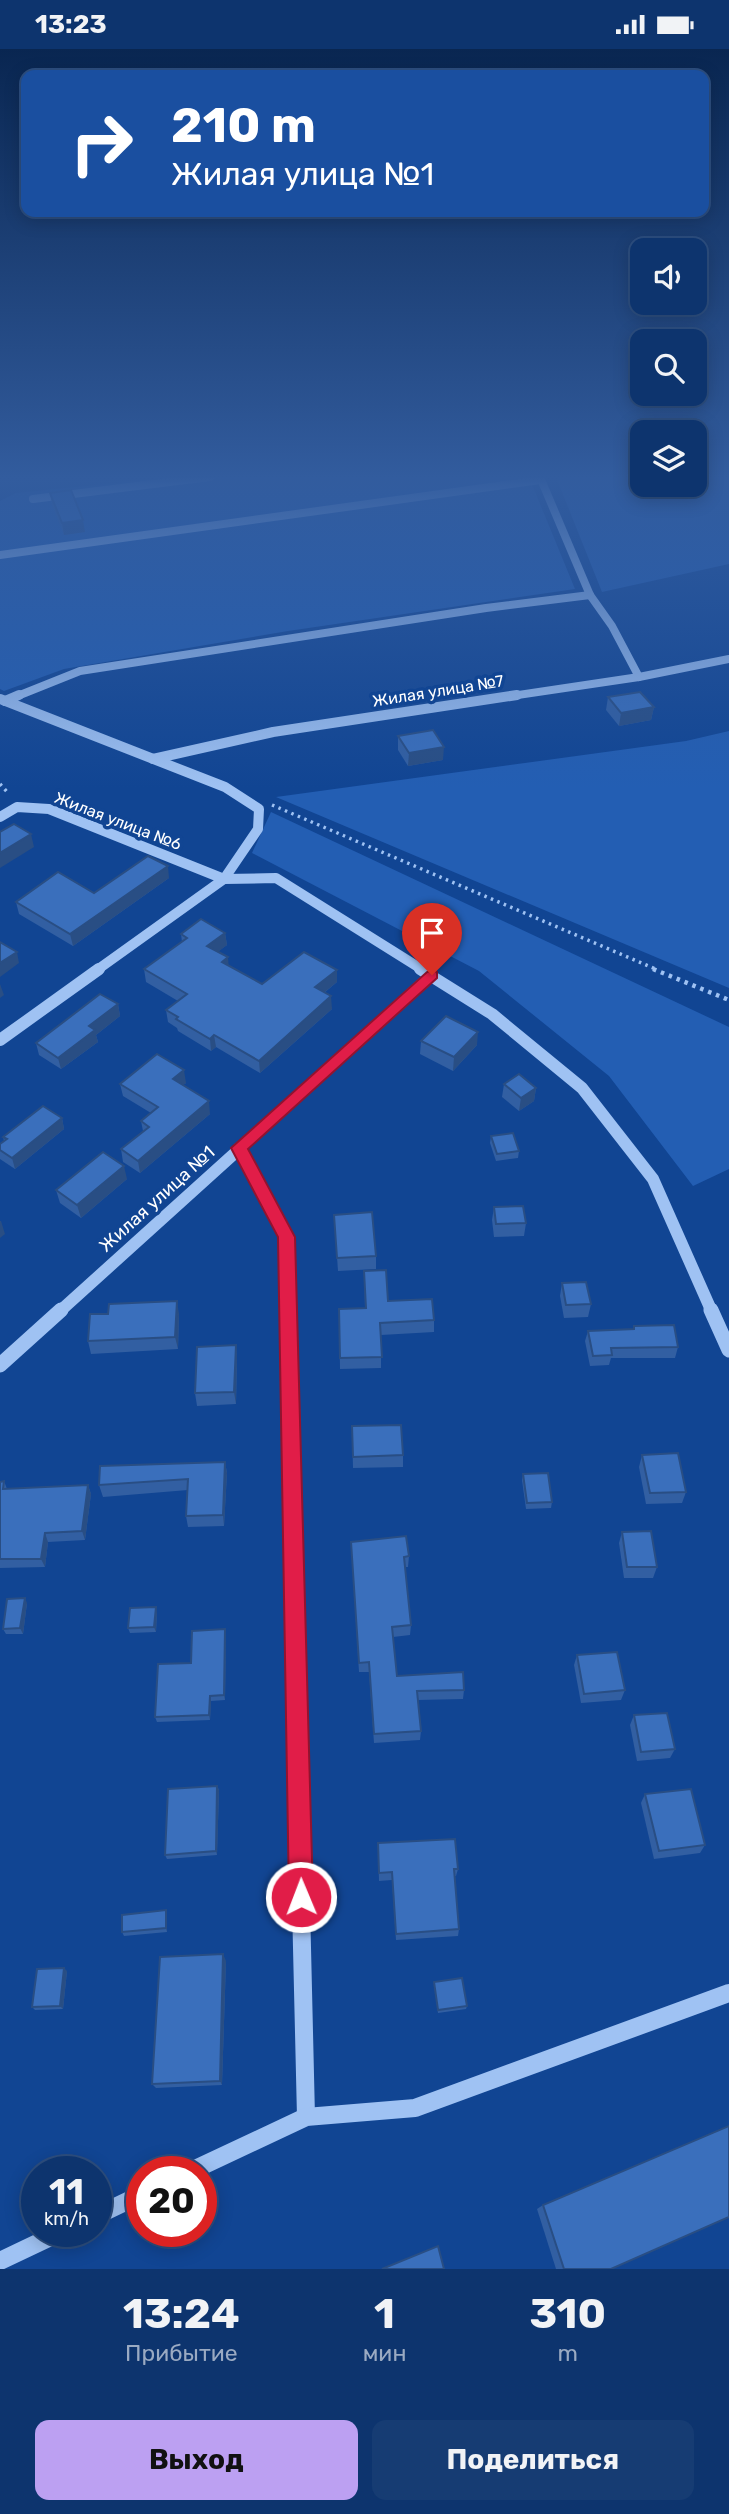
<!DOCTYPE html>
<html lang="ru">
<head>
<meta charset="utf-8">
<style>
  body { margin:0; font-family:Rubik,sans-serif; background:#163c73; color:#f1f3f6; height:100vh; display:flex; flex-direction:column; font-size:26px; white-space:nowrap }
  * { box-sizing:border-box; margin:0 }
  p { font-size:23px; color:#9aaac2 }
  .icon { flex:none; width:38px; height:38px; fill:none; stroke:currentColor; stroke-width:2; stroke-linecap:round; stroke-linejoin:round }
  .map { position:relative; height:2220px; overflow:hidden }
  .drawer { display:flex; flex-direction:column; background:#0d346e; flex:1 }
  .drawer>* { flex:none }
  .top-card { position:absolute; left:21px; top:21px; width:688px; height:147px; border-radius:14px; box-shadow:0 4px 18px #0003,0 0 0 2px #2d4f81; background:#1a4fa0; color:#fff; overflow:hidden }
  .tools { position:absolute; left:630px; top:189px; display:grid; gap:14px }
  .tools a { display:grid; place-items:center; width:77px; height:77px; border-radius:14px; background:#0d346e; box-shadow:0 4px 18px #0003,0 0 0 2px #2d4f81; font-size:35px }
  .speed { position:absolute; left:21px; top:2107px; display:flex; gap:14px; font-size:35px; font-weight:700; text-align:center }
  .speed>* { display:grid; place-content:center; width:91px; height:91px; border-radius:50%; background:#0d346e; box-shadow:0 4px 18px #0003,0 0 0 2px #2d4f81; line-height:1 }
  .speed small { font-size:18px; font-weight:400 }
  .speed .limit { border:10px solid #d22; background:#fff; color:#111 }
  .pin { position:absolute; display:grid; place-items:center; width:60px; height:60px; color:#fff; margin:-72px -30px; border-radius:50% 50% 50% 0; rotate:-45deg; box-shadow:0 0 7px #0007 }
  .pin .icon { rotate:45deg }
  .me { position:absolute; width:77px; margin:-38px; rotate:359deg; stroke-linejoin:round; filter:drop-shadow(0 0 5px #0008) }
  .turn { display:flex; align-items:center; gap:24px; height:147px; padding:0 35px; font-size:32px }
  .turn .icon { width:91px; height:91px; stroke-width:2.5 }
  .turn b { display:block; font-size:49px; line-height:60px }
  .eta { display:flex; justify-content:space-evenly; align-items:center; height:119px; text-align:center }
  .eta b { font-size:42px; font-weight:700; line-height:49px }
  .cta { display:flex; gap:14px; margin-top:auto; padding:14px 35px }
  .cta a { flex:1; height:80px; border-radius:14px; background:#bca0f2; color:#111; font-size:28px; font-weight:700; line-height:80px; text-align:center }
  .cta a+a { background:#163c73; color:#f1f3f6 }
  .status { display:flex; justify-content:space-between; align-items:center; height:49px; padding:0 35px; background:#0d346e; direction:ltr }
  .status svg { height:19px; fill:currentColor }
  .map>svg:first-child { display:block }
  .green { fill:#235eb3 }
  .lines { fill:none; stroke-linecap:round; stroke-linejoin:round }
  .path-far1 { stroke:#9fc2f3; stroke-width:3.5; stroke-dasharray:2.5 4.5; stroke-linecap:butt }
  .path { stroke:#9fc2f3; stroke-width:4.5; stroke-dasharray:3.5 5; stroke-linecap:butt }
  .minor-far4 { stroke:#9fc2f3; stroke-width:8 }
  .minor-far3 { stroke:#9fc2f3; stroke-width:10 }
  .minor-far2 { stroke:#9fc2f3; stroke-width:12 }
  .minor-far1 { stroke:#9fc2f3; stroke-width:15 }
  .minor { stroke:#9fc2f3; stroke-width:18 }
  .wall { fill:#325fa2 }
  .shaded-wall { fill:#294e84 }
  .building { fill:#3a6fbc; stroke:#294e84; stroke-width:2 }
  .route { fill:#e11d48; stroke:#92132f; stroke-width:2 }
  .labels { text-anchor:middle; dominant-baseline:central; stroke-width:7; stroke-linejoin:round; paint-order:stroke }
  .far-street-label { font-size:16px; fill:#fff; stroke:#114593 }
  .street-label { font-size:18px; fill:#fff; stroke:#114593 }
</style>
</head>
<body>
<div class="status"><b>13:23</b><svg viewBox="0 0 49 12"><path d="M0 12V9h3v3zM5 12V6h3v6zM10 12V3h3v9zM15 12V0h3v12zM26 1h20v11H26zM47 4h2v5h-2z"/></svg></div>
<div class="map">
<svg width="729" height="2220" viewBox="0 0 729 2220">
  <rect width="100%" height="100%" fill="#114593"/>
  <g class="green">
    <polygon points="174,428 529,428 575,540 288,582 64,620 4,642 0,640 0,452 16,444"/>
    <polygon points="556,428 642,428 642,436 695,436 695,428 729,428 729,515 602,543"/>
    <polygon points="729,682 729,939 276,748 686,692"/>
    <polygon points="271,763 729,978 729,1120 693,1137 609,1027 479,922 252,804"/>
  </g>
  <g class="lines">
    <g class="path-far1">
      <polyline points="0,735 9,745"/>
      <polyline points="272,756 658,921"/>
    </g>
    <polyline class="path" points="653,920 729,951"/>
    <g class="minor-far4">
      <polyline points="540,428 590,546 612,577 639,628"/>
      <polyline points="33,450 210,428"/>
      <polyline points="0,506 541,431"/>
      <polyline points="15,648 80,622 486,559 590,546"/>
      <polyline points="505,648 639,628 729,610"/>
    </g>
    <g class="minor-far3">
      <polyline points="0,650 225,738 259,760 258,780 224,830 97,921"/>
      <polyline points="5,652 19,646"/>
      <polyline points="153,710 273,683 517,646"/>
      <polyline points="0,768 17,758 49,760 224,830 276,829 423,921"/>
    </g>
    <g class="minor-far2">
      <polyline points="420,920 492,965 582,1039 653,1130 712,1263"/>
      <polyline points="0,991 99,920"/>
      <polyline points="239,1099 286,1188 288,1263"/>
      <polyline points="59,1263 432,926"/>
    </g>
    <g class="minor-far1">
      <polyline points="288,1261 297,1689"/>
      <polyline points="711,1261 729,1301"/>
      <polyline points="0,1316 61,1261"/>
    </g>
    <g class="minor">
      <polyline points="297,1687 306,2068"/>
      <polyline points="189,2123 306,2068 415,2059 729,1944"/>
      <polyline points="96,2167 142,2145"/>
      <polyline points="0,2212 63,2182"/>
    </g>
  </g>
  <g class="wall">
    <polygon points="50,444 85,483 64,486 52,456"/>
    <polygon points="608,648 654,658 651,671 619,677 606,661"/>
    <polygon points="398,687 443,711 408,717 398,701"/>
    <polygon points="169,829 73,897 19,865 16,853 94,844"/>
    <polygon points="225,884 227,896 217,903 228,908 228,916 262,935 337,933 324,944 332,960 260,1024 216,998 211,1002 178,982 177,979 168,973 166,961 178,952 146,933 144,920 182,893 181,885"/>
    <polygon points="118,955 120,967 96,986 98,993 61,1020 39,1006 36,994"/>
    <polygon points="421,992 477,996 453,1022 420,1005"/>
    <polygon points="186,1034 183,1036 210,1065 140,1124 123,1113 121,1100 143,1082 141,1072 151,1064 123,1047 120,1035"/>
    <polygon points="504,1035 536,1039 534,1052 519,1062 502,1048"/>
    <polygon points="62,1069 64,1080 15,1120 0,1110 0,1095 4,1092 3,1088"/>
    <polygon points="491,1087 519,1102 518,1109 496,1112 490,1094"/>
    <polygon points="127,1130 81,1169 60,1154 56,1141"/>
    <polygon points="494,1158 526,1174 524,1187 494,1188 492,1171"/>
    <polygon points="334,1166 376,1207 376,1220 338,1222"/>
    <polygon points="364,1222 388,1252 434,1271 434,1283 381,1286 381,1319 340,1320 339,1260 365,1259"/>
    <polygon points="562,1234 591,1255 588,1268 564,1269 560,1247"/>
    <polygon points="108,1265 179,1265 178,1300 91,1305 88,1292"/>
    <polygon points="634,1277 678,1298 675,1309 611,1309 609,1316 590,1317 585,1292 588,1282 633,1280"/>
    <polygon points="236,1296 237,1309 236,1355 197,1357 195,1344"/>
    <polygon points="352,1377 403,1406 403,1418 353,1419"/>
    <polygon points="642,1406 686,1443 682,1454 646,1455 639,1418"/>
    <polygon points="225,1413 227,1424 224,1477 188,1478 186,1467 188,1441 103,1448 99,1436"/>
    <polygon points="523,1425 552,1453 551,1459 526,1460 522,1431"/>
    <polygon points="4,1432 7,1440 88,1436 91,1445 85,1491 48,1493 45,1518 0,1519 0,1433"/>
    <polygon points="622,1483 657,1518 653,1529 624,1529 619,1494"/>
    <polygon points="351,1493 409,1507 408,1518 405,1518 411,1576 410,1586 393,1588 397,1627 464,1641 463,1650 418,1651 421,1682 420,1691 374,1694 369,1623 359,1623"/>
    <polygon points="27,1554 23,1585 6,1585 3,1580"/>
    <polygon points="157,1563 156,1583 130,1584 128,1579"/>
    <polygon points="226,1586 225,1651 211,1652 210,1671 157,1673 155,1668 191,1614"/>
    <polygon points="577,1606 625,1641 621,1651 581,1654 574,1616"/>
    <polygon points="634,1666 675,1700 670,1709 637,1712 630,1676"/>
    <polygon points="217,1737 219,1741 217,1806 167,1810 165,1806"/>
    <polygon points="645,1745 705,1796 700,1804 654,1810 641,1754"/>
    <polygon points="378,1794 458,1820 456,1827 455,1827 459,1880 458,1887 396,1891 392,1831 379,1832"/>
    <polygon points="166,1861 167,1865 167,1883 124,1887 122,1883"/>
    <polygon points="226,1912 222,2036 156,2039 152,2035"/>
    <polygon points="67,1922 63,1960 35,1961 32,1958"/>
    <polygon points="434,1933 467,1957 466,1960 438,1964 434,1936"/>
    <polygon points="543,2156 611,2220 556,2220 537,2160"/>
  </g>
  <g class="shaded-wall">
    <polygon points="83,471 85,483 64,486 62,474"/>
    <polygon points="654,658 651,671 619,677 621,664"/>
    <polygon points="444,698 443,711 408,717 409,704"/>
    <polygon points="31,785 34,798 0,819 0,804"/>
    <polygon points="168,817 169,829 73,897 70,885"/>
    <polygon points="225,884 227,896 209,910 207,897"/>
    <polygon points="17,903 19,914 0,928 0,914"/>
    <polygon points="228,908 229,921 222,913"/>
    <polygon points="337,921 337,933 315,951 315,938"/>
    <polygon points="0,935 4,946 0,949"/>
    <polygon points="331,947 332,960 260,1024 259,1012"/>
    <polygon points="118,955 120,967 96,986 98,993 61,1020 58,1009 89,977"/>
    <polygon points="478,983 477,996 453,1022 454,1008"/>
    <polygon points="214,986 216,998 211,1002 210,990"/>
    <polygon points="184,1021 186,1034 175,1043 173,1030"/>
    <polygon points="536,1039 534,1052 519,1062 521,1049"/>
    <polygon points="209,1052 210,1065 140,1124 138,1112"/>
    <polygon points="62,1069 64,1080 15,1120 12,1109"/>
    <polygon points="124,1117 127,1130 81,1169 77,1156"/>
    <polygon points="0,1172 1,1172 5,1185 0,1189"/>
    <polygon points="177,1252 179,1265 178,1300 175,1288"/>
    <polygon points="236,1296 237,1309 236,1355 234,1343"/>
    <polygon points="225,1413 227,1424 224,1477 223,1466"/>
    <polygon points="88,1436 91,1445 85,1491 82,1482"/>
    <polygon points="45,1484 48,1493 45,1518 41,1510"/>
    <polygon points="25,1549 27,1554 23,1585 20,1579"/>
    <polygon points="156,1558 157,1563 156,1583 154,1578"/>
    <polygon points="225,1580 226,1586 225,1651 224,1646"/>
    <polygon points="210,1647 211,1652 210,1671 209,1666"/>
    <polygon points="217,1737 219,1741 217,1806 216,1802"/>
    <polygon points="166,1861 167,1865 167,1883 166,1879"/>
    <polygon points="223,1905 226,1912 222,2036 220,2032"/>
    <polygon points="64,1919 67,1922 63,1960 60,1957"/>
  </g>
  <g class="building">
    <polygon points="71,441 83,471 62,474 50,444"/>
    <polygon points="640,643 654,658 621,664 608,648"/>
    <polygon points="433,681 444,698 409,704 398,687"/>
    <polygon points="14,775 31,785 0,804 0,783"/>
    <polygon points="148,807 168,817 70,885 16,853 58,823 94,844"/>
    <polygon points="201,870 225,884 207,897 228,908 222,913 262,935 304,903 337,921 315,938 331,947 259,1012 214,986 210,990 176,970 178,968 166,961 187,945 144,920 187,889 181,885"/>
    <polygon points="0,893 17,903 0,914"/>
    <polygon points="100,945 118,955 89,977 95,981 58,1009 36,994"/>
    <polygon points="446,967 478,983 454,1008 421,992"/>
    <polygon points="157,1005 184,1021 173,1030 209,1052 138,1112 121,1100 149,1078 141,1072 158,1058 120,1035"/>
    <polygon points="519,1025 536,1039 521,1049 504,1035"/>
    <polygon points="43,1057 62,1069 12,1109 0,1101 0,1095 7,1090 3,1088"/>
    <polygon points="513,1084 519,1102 497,1105 491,1087"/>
    <polygon points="103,1103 124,1117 77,1156 56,1141"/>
    <polygon points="523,1157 526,1174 496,1175 494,1158"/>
    <polygon points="372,1163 376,1207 337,1209 334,1166"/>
    <polygon points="386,1221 388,1252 432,1250 434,1271 380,1274 382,1308 340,1309 339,1260 366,1259 364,1222"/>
    <polygon points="586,1233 591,1255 566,1256 562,1234"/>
    <polygon points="177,1252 175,1288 88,1292 90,1265 108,1265 109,1255"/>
    <polygon points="674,1276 678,1298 611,1299 612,1306 593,1307 588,1282 634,1280 634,1277"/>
    <polygon points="236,1296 234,1343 195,1344 197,1298"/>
    <polygon points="401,1376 403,1406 353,1408 352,1377"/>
    <polygon points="678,1404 686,1443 650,1444 642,1406"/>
    <polygon points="225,1413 223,1466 186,1467 188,1430 99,1436 100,1417"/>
    <polygon points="548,1424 552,1453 527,1454 523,1425"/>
    <polygon points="4,1432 3,1440 88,1436 82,1482 45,1484 41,1510 0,1510 0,1433"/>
    <polygon points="651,1482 657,1518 627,1518 622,1483"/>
    <polygon points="406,1487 409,1507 404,1508 411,1576 392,1578 397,1627 463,1623 464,1641 417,1642 421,1682 374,1685 369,1613 359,1614 351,1493"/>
    <polygon points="25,1549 20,1579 3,1580 7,1550"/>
    <polygon points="156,1558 154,1578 128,1579 130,1559"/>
    <polygon points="225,1580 224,1646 210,1647 209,1666 155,1668 158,1615 191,1614 192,1582"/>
    <polygon points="617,1603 625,1641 584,1645 577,1606"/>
    <polygon points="667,1664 675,1700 641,1703 634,1666"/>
    <polygon points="217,1737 216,1802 165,1806 168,1740"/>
    <polygon points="691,1740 705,1796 659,1802 645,1745"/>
    <polygon points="455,1790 458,1820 454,1820 459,1880 396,1885 392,1823 379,1824 378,1794"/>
    <polygon points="166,1861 166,1879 122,1883 122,1866"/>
    <polygon points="223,1905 220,2032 152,2035 160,1908"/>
    <polygon points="64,1919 60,1957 32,1958 37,1920"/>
    <polygon points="462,1929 467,1957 438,1961 434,1933"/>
    <polygon points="729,2077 729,2168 611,2220 564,2220 543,2156"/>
    <polygon points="438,2197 444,2220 382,2220"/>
  </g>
  <linearGradient id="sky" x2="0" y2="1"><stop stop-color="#092651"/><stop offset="0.58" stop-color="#325c9e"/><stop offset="1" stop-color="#325c9e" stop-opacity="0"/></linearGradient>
  <rect width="729" height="739" fill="url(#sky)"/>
  <polygon class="route" points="432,921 437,923 437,929 248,1100 295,1188 313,1848 309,1856 301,1860 293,1856 289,1848 278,1188 231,1099 427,923"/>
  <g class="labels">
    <g class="far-street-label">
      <text transform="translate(438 642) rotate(-9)">Жилая улица №7</text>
      <text transform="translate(118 772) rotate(21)">Жилая улица №6</text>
    </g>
    <g class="street-label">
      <text transform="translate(157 1150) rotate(-42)">Жилая улица №1</text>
    </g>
  </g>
</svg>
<div class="tools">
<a><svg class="icon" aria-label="sound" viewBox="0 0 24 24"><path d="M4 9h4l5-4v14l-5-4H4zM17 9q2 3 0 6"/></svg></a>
<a><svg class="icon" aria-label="search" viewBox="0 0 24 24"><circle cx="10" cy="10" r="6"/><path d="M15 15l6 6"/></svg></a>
<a><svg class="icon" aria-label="layers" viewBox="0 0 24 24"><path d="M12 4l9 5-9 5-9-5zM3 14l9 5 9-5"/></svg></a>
</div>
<div class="speed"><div>11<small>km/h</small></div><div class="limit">20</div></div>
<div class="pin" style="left:432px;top:926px;background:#d93025"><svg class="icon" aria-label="arrive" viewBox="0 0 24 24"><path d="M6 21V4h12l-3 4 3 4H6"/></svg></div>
<svg class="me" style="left:301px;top:1848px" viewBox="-20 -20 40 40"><circle r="17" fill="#e11d48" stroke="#fff" stroke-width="3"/><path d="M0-11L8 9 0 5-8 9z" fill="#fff"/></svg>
<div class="top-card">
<div class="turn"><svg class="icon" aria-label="right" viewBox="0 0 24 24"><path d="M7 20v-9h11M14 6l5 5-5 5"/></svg><div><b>210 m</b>Жилая улица №1</div></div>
</div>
</div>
<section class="drawer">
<div class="eta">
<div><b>13:24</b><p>Прибытие</p></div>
<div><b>1</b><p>мин</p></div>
<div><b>310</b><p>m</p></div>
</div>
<div class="cta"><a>Выход</a><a>Поделиться</a></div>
</section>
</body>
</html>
